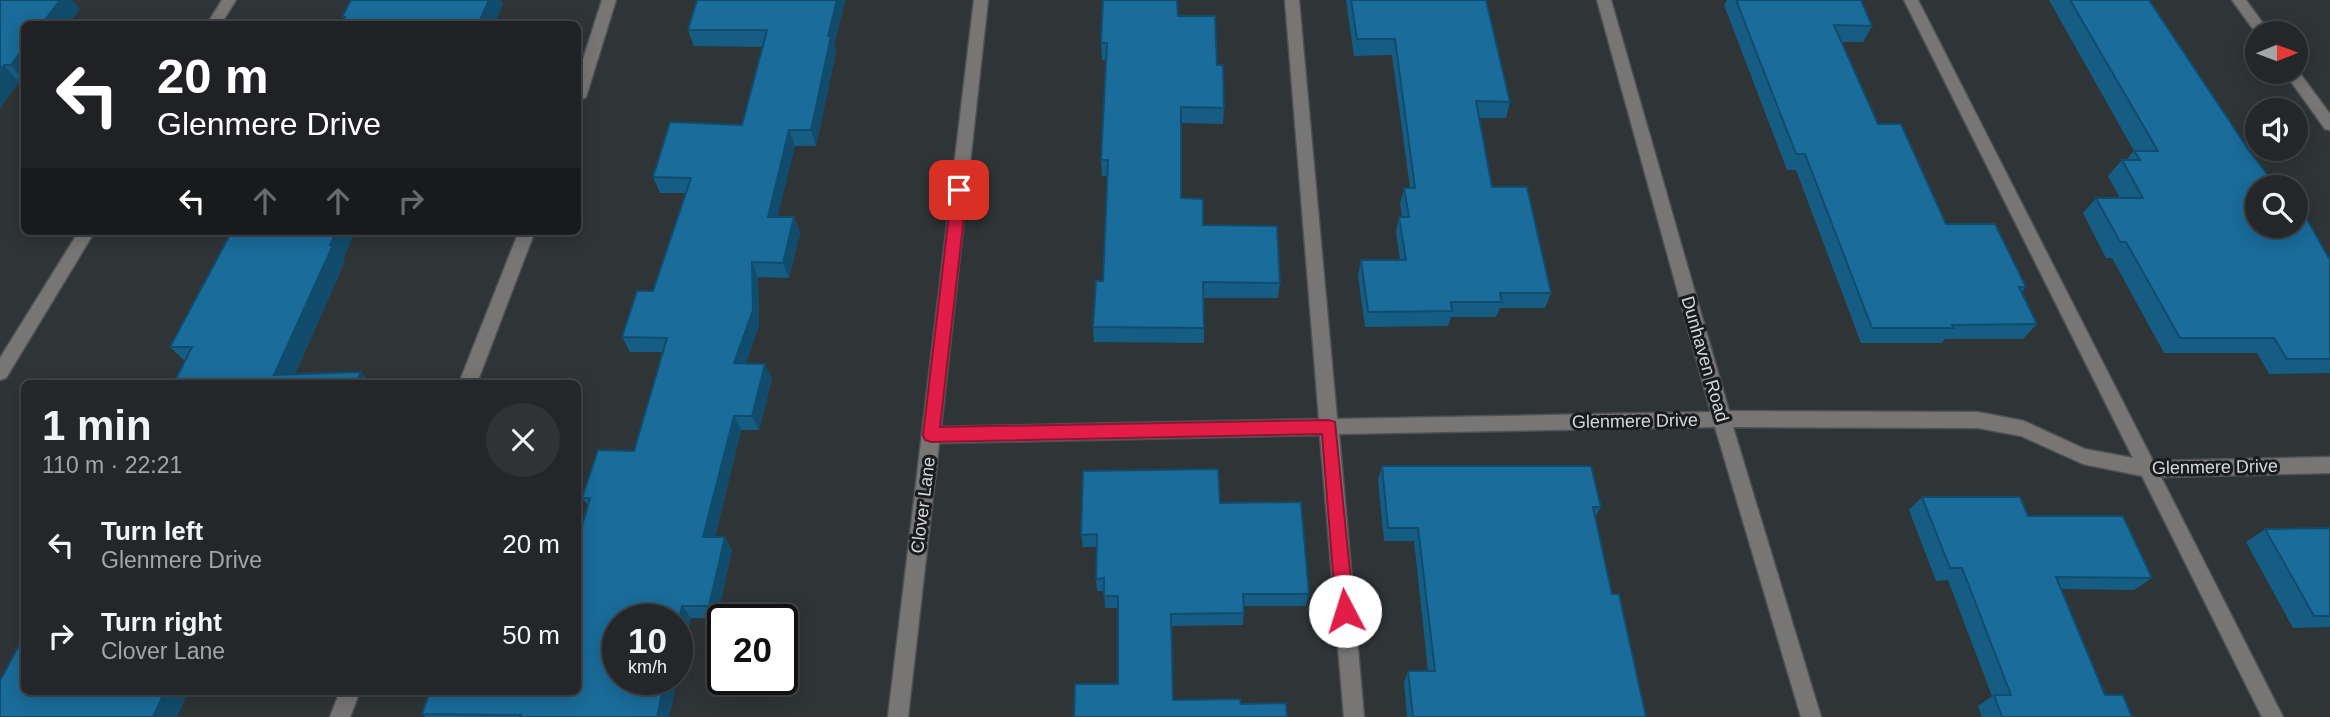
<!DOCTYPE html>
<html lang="en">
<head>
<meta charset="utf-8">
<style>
  body { margin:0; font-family:Arial,sans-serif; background:#2f3335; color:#f1f3f6; height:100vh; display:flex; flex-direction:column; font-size:26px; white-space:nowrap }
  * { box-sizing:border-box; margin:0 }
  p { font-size:23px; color:#a3a5a8 }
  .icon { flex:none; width:38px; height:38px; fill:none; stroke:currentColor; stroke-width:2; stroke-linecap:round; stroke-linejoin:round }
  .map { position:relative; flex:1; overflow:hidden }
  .side { position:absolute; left:21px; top:380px; width:560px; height:315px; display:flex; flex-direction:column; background:#232729; border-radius:10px; box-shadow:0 4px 18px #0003,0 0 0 2px #404446 }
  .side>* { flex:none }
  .top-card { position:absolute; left:21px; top:21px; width:560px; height:214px; border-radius:10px; box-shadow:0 4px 18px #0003,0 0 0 2px #404446; background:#202124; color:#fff; overflow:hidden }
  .needle { width:46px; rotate:89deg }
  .fabs { position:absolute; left:2245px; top:21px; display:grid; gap:14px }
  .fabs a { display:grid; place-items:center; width:63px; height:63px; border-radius:50%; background:#232729; box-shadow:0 4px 18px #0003,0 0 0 2px #404446; font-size:35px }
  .speed { position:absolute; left:602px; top:604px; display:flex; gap:14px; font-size:35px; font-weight:700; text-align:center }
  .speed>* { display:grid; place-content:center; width:91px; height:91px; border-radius:50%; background:#232729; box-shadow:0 4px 18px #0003,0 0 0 2px #404446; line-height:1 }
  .speed small { font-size:18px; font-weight:400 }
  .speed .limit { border:4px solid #111; border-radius:10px; background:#fff; color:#111 }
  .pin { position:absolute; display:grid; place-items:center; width:60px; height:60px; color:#fff; margin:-30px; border-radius:14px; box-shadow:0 4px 10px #0006 }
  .me { position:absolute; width:77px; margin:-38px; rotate:355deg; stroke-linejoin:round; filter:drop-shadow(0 0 5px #0008) }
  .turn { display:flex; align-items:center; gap:24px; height:147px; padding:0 21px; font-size:32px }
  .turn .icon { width:91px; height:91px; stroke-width:2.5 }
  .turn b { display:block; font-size:49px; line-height:60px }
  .lanes { display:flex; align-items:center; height:66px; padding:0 21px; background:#0003; justify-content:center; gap:35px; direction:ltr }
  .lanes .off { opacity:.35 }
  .round { display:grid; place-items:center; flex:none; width:74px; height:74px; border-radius:37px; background:#2f3335 }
  .headline { display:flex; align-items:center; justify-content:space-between; height:119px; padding:0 21px }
  h1 { font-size:42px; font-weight:700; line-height:52px }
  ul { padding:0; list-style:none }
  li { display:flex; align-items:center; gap:21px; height:91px; padding:0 21px }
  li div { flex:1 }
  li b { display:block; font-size:26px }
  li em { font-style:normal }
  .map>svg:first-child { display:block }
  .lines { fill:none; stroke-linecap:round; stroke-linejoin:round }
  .minor-casing { stroke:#4d5255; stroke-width:3 }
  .minor { fill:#787575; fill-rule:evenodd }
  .wall { fill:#165d84 }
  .shaded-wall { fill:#124c6c }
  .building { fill:#1a6c9a; stroke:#124c6c; stroke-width:2 }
  .route { fill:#e11d48; stroke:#92132f; stroke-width:2 }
  .labels { text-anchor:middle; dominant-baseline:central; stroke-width:6; stroke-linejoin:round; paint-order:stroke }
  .street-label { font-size:18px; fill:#d6d9db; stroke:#191b1d }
</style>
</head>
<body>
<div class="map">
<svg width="2330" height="717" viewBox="0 0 2330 717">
  <rect width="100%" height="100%" fill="#2f3437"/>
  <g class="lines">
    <g class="minor-casing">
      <g id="minor">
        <polygon points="222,0 236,0 221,24 207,24"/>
        <polygon points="602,0 616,0 586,97 578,102 578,75"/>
        <polygon points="974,0 988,0 941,427 1319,419 1285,0 1299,0 1337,419 1711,412 1597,0 1611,0 1729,411 1978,412 2024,421 2085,449 2133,458 1904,0 1918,0 2153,461 2330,457 2330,473 2161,477 2283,717 2262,717 2142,476 2083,464 2021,436 1978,428 1733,427 1821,717 1801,717 1715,427 1339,434 1364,717 1344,717 1320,435 939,443 908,717 888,717"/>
        <polygon points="2232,0 2246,0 2270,33 2258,33 2258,36"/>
        <polygon points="2296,68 2330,114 2330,130 2325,129 2284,72 2296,72"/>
        <polygon points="79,231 95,231 6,378 0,380 0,358"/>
        <polygon points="519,231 535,231 477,383 459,383"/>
        <polygon points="340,691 360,691 350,717 330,717"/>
      </g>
    </g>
    <use href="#minor" class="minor"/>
  </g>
  <g class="wall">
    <polygon points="0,0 80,9 68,24 24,24 24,82 19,82 0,108"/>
    <polygon points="697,0 845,0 834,46 836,52 816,146 795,146 777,217 794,217 800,233 789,278 758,277 759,325 746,363 772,378 759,430 741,430 715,537 725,537 732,550 717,618 691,618 669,717 426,717 422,714 578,691 588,505 582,498 634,451 663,352 630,352 622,337 653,291 685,193 660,193 653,177 742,125 763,47 694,46 688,30"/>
    <polygon points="1346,0 1486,0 1510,102 1506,118 1479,118 1492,187 1551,293 1545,308 1500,308 1496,317 1451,317 1448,326 1365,327 1358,276 1361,260 1400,260 1396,232 1399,217 1402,217 1400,204 1404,188 1410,188 1392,55 1354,56"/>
    <polygon points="1727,0 1861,0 1872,26 1863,42 1842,42 1878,124 1946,224 2026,287 2022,292 2037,324 2023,339 1945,339 1942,343 1861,343 1796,170 1787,170 1724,5"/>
    <polygon points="2049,0 2149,0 2250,152 2330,260 2330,373 2269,374 2257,353 2164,353 2112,258 2106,258 2083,213 2096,198 2120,198 2108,176 2122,160 2126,160 2134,151"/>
    <polygon points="1178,16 1217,65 1224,108 1223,124 1181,123 1181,198 1203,225 1280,283 1278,298 1204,298 1204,343 1094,342 1093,327 1103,281 1108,176 1102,176 1101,160 1106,60 1102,60 1101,43"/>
    <polygon points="343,259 345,261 295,374 371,383 185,361 170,347"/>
    <polygon points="1382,466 1601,507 1595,517 1612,594 1646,717 1407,717 1404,682 1408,671 1428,671 1414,541 1384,541 1378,480"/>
    <polygon points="1922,497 2028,516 2152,578 2134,590 2061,589 2105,695 2132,717 1982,717 1978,706 1992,696 1948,580 1936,581 1909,510"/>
    <polygon points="1220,503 1309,594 1306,606 1244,606 1243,625 1171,626 1173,700 1074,717 1118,684 1118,608 1105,608 1104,591 1097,591 1096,579 1097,547 1083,547 1081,535"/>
    <polygon points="2330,528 2330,627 2293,628 2246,542 2265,529"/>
  </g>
  <g class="shaded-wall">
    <polygon points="60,0 72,0 80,9 68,24 42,24"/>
    <polygon points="489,0 501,0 503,4 495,24 478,24"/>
    <polygon points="837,0 845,0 834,46 836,52 816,146 811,130 828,36"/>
    <polygon points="24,47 24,80 11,65"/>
    <polygon points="4,65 19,82 0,108 0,70"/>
    <polygon points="789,130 795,146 774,232 768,217"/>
    <polygon points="794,217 800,233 789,278 783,263"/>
    <polygon points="337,231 356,231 343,259 345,261 291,383 274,375"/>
    <polygon points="752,262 758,277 759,325 741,378 734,363"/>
    <polygon points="765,364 772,378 759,430 752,416"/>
    <polygon points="361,372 371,383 356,383"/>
    <polygon points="734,416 741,430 712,549 703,537"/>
    <polygon points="725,537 732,550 717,618 709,606"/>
    <polygon points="682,606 691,618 669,717 657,717 665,679 677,679 677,628"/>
    <polygon points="165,691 189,691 177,717 153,717"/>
  </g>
  <g class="building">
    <polygon points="0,0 60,0 42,24 24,24 24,47 11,65 4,65 0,70"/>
    <polygon points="351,0 489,0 478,24 342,24 345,17 342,17"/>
    <polygon points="697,0 837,0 828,36 831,36 811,130 789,130 768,217 794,217 783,263 752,262 753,310 734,363 765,364 752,416 734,416 703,537 725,537 709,606 682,606 677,628 677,620 618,620 618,679 665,679 657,717 520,717 521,715 422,714 430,691 578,691 578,540 590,498 582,498 598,450 634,451 667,338 622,337 637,291 653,291 691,178 653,177 670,122 742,125 767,30 688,30"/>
    <polygon points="1103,0 1177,0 1178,16 1215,16 1217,65 1223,65 1224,108 1181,107 1181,198 1203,199 1203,225 1277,226 1280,283 1203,282 1204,328 1093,327 1096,281 1103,281 1108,160 1101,160 1107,43 1101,43"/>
    <polygon points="1351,0 1486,0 1510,102 1476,101 1492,187 1527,187 1551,293 1500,293 1502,302 1451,302 1452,311 1368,312 1361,260 1406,260 1399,217 1409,217 1404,188 1415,188 1395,39 1357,39"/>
    <polygon points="1736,0 1861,0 1872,26 1834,25 1878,124 1901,124 1946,224 1995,224 2026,287 2019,287 2037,324 1952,325 1954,328 1872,328 1805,154 1796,154"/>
    <polygon points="2070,0 2149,0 2250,152 2270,178 2280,178 2286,187 2258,187 2258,226 2296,226 2296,203 2309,223 2330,260 2330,359 2287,359 2274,338 2180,338 2126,242 2120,242 2096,198 2143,198 2122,160 2140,160 2134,151 2158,151"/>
    <polygon points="232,231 337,231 330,245 333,245 274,375 361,372 356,383 174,383 192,347 170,347"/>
    <polygon points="1382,466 1591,466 1601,507 1593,507 1612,594 1619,594 1646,717 1413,717 1408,671 1435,671 1418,528 1388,528"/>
    <polygon points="1218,469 1220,503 1301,502 1309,594 1243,594 1244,613 1171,614 1173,700 1240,699 1241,704 1286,703 1287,717 1074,717 1075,684 1118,684 1118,596 1104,596 1104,578 1096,579 1097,534 1081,535 1083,471"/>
    <polygon points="1922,497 2020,497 2028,516 2123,516 2152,578 2056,577 2105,695 2123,695 2132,717 2002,717 1994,695 2011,695 1962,568 1950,568"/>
    <polygon points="2330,528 2330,616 2314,616 2265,529"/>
    <polygon points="24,636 24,691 165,691 153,717 0,717 0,681"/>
  </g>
  <polygon class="route" points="959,185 967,190 940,427 1329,420 1335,422 1354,611 1351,617 1345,620 1339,617 1336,611 1322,434 931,442 925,440 923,435 952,190"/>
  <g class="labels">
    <g class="street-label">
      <text transform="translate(1705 359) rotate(74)">Dunhaven Road</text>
      <text transform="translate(1635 421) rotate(-1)">Glenmere Drive</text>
      <text transform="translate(2215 467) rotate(-1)">Glenmere Drive</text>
      <text transform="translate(923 505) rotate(-83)">Clover Lane</text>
    </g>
  </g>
</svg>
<div class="fabs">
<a><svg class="needle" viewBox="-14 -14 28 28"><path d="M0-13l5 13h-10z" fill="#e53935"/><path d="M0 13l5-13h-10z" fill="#a3a5a8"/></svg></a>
<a><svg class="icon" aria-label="sound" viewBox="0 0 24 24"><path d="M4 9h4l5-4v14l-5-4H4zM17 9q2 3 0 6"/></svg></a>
<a><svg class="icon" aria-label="search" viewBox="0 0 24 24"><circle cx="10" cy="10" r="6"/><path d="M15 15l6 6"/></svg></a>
</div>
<div class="speed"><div>10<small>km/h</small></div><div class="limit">20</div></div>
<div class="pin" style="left:959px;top:190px;background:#d93025"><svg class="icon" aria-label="arrive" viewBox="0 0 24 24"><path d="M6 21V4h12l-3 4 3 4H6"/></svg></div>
<svg class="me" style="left:1345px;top:611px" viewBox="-20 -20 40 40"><circle r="19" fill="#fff"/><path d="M0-13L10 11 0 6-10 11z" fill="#e11d48"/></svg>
<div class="top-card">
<div class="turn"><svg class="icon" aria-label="left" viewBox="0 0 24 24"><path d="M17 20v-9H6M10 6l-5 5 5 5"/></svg><div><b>20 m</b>Glenmere Drive</div></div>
<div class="lanes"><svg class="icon" aria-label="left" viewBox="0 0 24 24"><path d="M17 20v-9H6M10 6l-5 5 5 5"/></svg><svg class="icon off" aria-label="ahead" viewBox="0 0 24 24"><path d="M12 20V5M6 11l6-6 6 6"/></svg><svg class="icon off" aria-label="ahead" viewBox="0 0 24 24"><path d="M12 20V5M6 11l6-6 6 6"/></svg><svg class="icon off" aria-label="right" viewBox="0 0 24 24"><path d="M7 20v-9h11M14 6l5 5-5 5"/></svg></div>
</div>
<section class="side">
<div class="headline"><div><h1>1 min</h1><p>110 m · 22:21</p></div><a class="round"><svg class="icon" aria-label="close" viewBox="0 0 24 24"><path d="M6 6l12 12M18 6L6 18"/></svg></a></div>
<ul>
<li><svg class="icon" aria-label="left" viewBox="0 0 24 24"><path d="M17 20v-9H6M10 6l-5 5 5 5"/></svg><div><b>Turn left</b><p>Glenmere Drive</p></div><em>20 m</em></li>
<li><svg class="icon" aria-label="right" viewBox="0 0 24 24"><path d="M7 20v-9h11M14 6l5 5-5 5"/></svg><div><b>Turn right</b><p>Clover Lane</p></div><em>50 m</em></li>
</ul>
</section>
</div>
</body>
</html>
